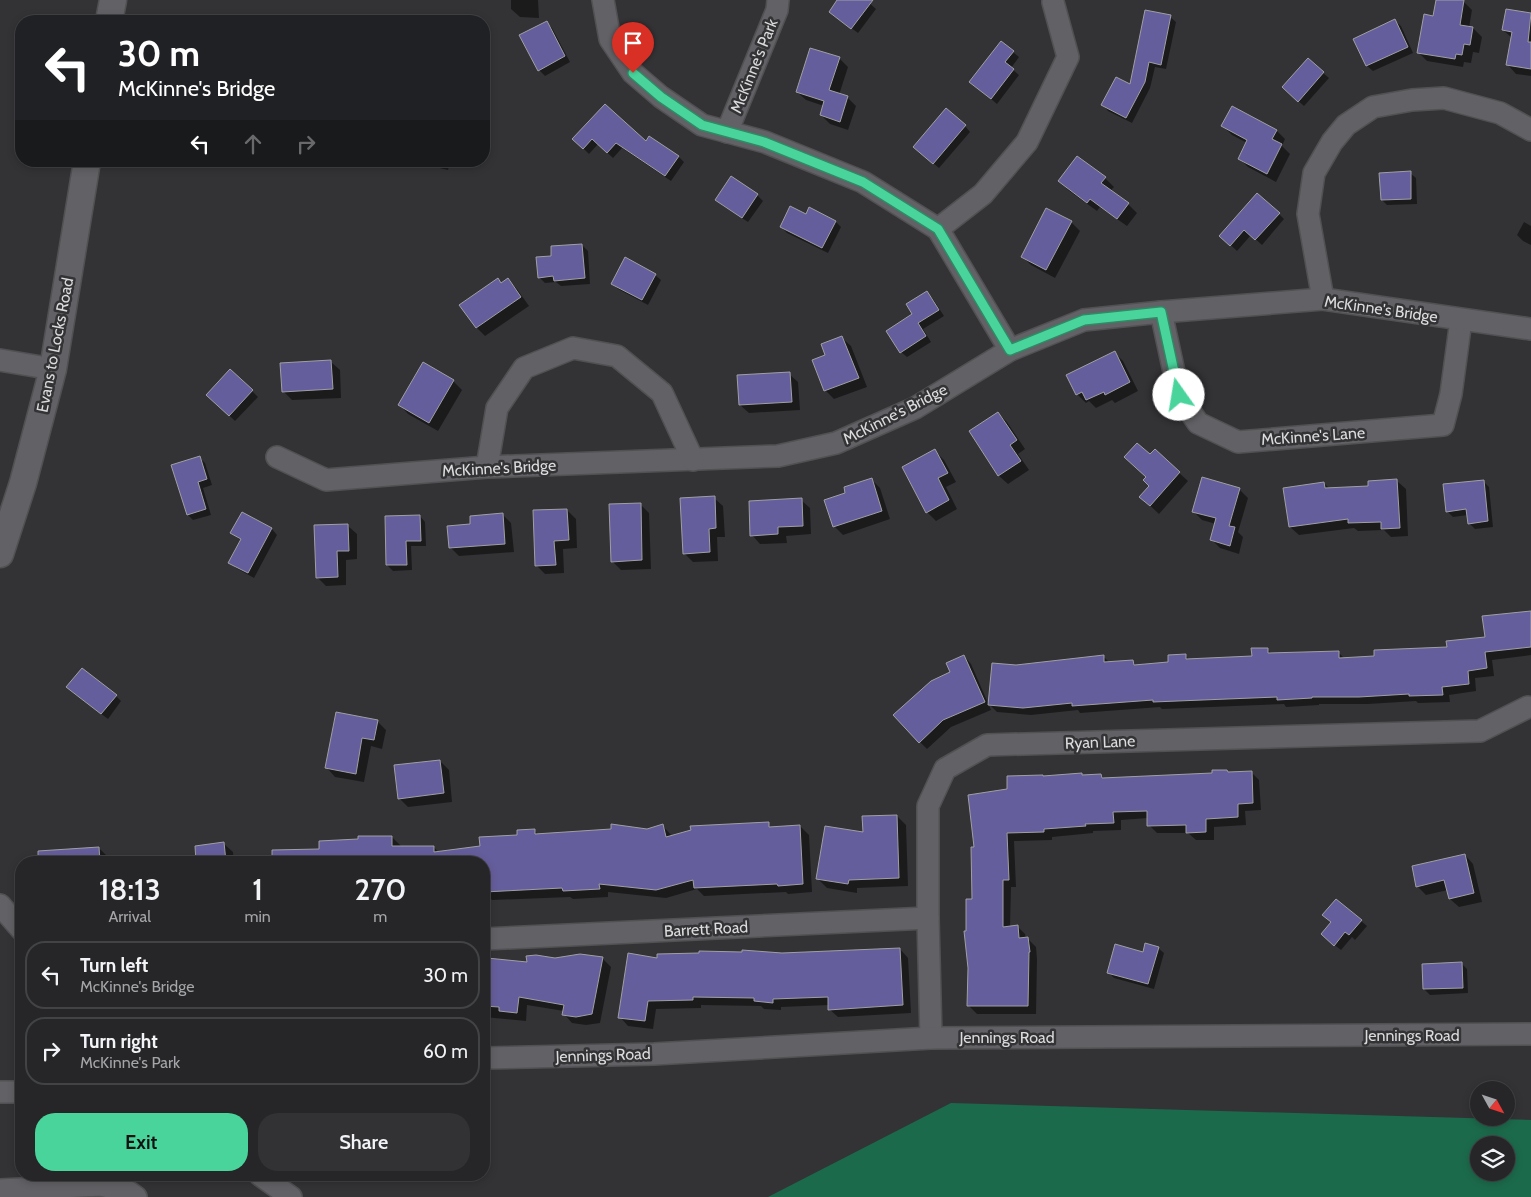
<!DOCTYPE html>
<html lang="en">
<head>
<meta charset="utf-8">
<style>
  body { margin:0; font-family:Cabin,sans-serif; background:#323234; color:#f1f3f6; height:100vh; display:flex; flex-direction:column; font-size:19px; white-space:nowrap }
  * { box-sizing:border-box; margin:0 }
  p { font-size:16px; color:#a4a5a8 }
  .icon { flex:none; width:28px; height:28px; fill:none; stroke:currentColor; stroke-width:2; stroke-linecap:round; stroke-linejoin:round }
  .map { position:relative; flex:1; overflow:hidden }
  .panel { position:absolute; left:15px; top:856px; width:475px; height:325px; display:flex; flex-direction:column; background:#262628; border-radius:20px; box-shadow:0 2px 8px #0003,0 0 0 1px #424345 }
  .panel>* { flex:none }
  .top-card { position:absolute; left:15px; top:15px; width:475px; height:152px; border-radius:20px; box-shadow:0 2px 8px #0003,0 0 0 1px #424345; background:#202124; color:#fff; overflow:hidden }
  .needle { width:32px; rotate:130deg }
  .tools { position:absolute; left:1470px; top:1081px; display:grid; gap:10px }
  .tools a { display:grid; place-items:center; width:45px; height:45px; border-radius:50%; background:#262628; box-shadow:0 2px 8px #0003,0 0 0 1px #424345; font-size:25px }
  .pin { position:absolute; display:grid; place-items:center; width:42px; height:42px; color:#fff; margin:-51px -21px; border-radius:50% 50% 50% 0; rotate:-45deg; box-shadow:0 0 5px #0007 }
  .pin .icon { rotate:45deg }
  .me { position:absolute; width:55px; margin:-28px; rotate:347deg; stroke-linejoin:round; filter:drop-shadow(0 0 4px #0008) }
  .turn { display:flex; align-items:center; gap:18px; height:105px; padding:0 20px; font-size:22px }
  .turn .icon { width:65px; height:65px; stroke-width:2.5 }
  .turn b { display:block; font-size:35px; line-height:42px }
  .lanes { display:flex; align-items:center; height:48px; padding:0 20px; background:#0003; justify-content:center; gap:25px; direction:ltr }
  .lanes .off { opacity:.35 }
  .eta { display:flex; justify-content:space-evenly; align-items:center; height:85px; text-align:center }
  .eta b { font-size:30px; font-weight:600; line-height:35px }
  .primary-button { display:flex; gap:10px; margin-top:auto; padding:10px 20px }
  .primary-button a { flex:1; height:58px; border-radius:20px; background:#49d49c; color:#111; font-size:20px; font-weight:600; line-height:58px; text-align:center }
  .primary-button a+a { background:#323234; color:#f1f3f6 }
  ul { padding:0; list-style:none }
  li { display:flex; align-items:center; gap:15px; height:68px; margin:0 10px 8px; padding:0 10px; border:2px solid #424345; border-radius:20px }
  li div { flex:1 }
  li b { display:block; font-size:19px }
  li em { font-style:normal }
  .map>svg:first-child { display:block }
  .green { fill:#1c6a4c; fill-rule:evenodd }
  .shadow { fill:#0007 }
  .building { fill:#655e9c; stroke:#9f9fa3 }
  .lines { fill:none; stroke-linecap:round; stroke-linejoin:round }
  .minor-casing { stroke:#515153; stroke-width:24 }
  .tertiary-casing { stroke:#515153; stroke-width:29 }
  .minor { stroke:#626266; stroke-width:21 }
  .tertiary { stroke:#626266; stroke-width:26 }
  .route-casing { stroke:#2f8a65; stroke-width:12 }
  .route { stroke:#49d49c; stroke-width:9 }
  .labels { text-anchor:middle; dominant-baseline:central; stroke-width:5; stroke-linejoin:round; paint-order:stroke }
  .street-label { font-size:16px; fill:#dbdbdd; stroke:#333336 }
</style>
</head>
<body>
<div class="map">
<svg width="1531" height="1197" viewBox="0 0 1531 1197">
  <rect width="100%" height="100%" fill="#333336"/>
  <path class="green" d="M951,1103L1531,1120V1197H768ZM1479,1145H1506V1172H1479Z"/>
  <g class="shadow">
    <polygon points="511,0 538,0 539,18 520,17 511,9"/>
    <polygon points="839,0 866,0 876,9 858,33 830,12"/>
    <polygon points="1437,0 1463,1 1472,10 1469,28 1473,28 1482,37 1479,53 1473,52 1471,63 1464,62 1463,67 1427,61 1418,52 1434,17"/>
    <polygon points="1507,11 1531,14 1531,76 1516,74 1508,65 1512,38 1503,30"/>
    <polygon points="1170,17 1176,22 1166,69 1155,67 1150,88 1132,123 1108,111 1103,105 1131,85"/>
    <polygon points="1395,21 1401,26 1413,53 1373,71 1367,66"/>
    <polygon points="546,22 552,28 570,62 545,76 539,70"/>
    <polygon points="1013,52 1019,57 1011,68 1019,75 997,104 977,87"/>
    <polygon points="839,58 848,67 839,95 847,97 856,106 848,130 830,124 821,115 824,106 806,100 797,92"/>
    <polygon points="1323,73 1329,78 1304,106 1289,93"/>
    <polygon points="605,105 646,143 650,138 679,157 684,162 671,181 622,148 613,158 598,144 589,154 574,139"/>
    <polygon points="965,126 970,132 939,168 920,152"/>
    <polygon points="1223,126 1277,131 1285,139 1282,146 1290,154 1276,182 1248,167 1239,158 1247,143 1232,135"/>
    <polygon points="410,161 450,161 448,170"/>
    <polygon points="1410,173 1416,178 1417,204 1387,205 1382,200"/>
    <polygon points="731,178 757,195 763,201 748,222 722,205 717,199"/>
    <polygon points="1105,178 1114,187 1110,191 1128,204 1137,213 1127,226 1100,207 1097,211 1068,190 1060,181"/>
    <polygon points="1279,214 1284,219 1262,245 1251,235 1237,251 1221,236"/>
    <polygon points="806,215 836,222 841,227 828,253 787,233 781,227"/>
    <polygon points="1071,222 1080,231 1055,278 1031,265 1023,257"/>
    <polygon points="1524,222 1531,226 1531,245 1523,241 1517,235"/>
    <polygon points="582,245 588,251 590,284 561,286 556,282 545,283 539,277 553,257"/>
    <polygon points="655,275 661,280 648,305 618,289 613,284"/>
    <polygon points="498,280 502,284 508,280 517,289 529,306 485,336 477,328 461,305"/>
    <polygon points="927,293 933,299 944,316 923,329 931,342 907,357 901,352 914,314"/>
    <polygon points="842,338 851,346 867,387 834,399 825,390 827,356"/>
    <polygon points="1114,352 1123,361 1138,391 1115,403 1112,400 1096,408 1089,401 1086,403 1077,394"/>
    <polygon points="331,362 340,370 341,398 292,400 283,391"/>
    <polygon points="789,374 798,382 800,410 749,413 740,405"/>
    <polygon points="453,381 462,390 438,431 408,414 400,405"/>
    <polygon points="252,391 258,397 235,421 208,395"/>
    <polygon points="998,413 1007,422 1025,449 1018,454 1029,470 1008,484 999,476 970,432"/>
    <polygon points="935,451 944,460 956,482 946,487 957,509 936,521 927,512"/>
    <polygon points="1155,451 1188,481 1159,514 1141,497 1151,486 1147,477 1125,457 1150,456"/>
    <polygon points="199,457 205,463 212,485 203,488 211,515 193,520 188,515"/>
    <polygon points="871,479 880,488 890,519 843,535 834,526 847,494"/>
    <polygon points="1397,481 1406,489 1408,536 1391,537 1384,530 1358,531 1354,528 1299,535 1290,527 1324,483 1330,489 1369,487"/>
    <polygon points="1483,481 1489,487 1493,527 1475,529 1469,523 1468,515 1453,517 1447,511"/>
    <polygon points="1239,489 1248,498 1238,532 1243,537 1239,554 1220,548 1212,540 1216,524 1202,520 1193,511"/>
    <polygon points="714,498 723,506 725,537 717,537 718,561 693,562 684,553"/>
    <polygon points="801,500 810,508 811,534 786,536 787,543 760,544 752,535"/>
    <polygon points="640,504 649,513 651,569 621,570 612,561"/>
    <polygon points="567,510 576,519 577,548 563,549 564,573 545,574 537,566"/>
    <polygon points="243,513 272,529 277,535 254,578 236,568 230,562 242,541 232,533"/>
    <polygon points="502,514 511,523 514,552 459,556 450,547 472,525"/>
    <polygon points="420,516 425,522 426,546 411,546 412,570 393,571 387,565"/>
    <polygon points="348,526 357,534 357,559 346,560 346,585 326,586 317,577"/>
    <polygon points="1531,610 1531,655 1492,660 1494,676 1475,678 1476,691 1449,695 1450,702 1418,703 1416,701 1368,704 1319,704 1319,705 1286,707 1284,704 1162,709 1160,707 1080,713 1078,710 1031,715 997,712 990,705 1016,666 1103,656 1110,663 1133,662 1137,666 1170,663 1185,655 1190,660 1253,657 1267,649 1272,654 1338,652 1345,659 1375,657 1448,648 1486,638 1531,612"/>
    <polygon points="964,656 971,664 991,710 951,727 927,749 920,742 952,673"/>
    <polygon points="74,693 116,696 121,701 108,719"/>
    <polygon points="377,721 386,730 382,749 371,746 364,782 335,777 327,768"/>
    <polygon points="440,761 449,770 452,802 408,807 399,798"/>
    <polygon points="1227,771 1230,773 1251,772 1259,780 1261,810 1245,811 1246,825 1214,827 1214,840 1196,840 1188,833 1157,833 1149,825 1148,818 1121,820 1121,830 1093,831 1093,833 1052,837 1052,840 1014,841 1016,887 1011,887 1010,927 1017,926 1025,934 1026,939 1028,939 1036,947 1037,959 1036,1014 977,1014 969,1006 967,932 974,900 976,848 1082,776 1101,775 1105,779 1213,774"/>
    <polygon points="897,816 906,825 908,886 857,888 857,893 827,888 818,879"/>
    <polygon points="768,824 772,828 800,826 809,835 812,892 788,894 786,892 704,896 697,889 666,898 608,892 608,897 573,899 570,897 492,900 491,899 484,899 484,862 248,862 282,858 392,837 401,846 434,847 439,853 481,847 534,830 539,835 647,830 662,825 672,836"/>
    <polygon points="224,844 233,852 234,862 63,862 62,851 99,848 108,857 108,859 197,858"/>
    <polygon points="1465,855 1473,864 1482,902 1459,907 1450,899 1448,890 1426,895 1417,886"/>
    <polygon points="1361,921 1367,926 1355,940 1352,937 1341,950 1328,940"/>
    <polygon points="1158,948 1164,953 1154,989 1114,978 1108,972 1143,953"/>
    <polygon points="900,949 908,958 911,1013 838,1017 829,1009 829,1005 781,1007 781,1010 764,1009 761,1006 701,1005 701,1008 656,1009 653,1029 628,1026 620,1017 659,959"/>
    <polygon points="555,959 603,959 611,967 600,1023 586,1025 572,1023 564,1014 564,1011 527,1005 526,1021 484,1017 484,967 528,963"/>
    <polygon points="1461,963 1467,969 1468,993 1430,995 1424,989"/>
  </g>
  <g class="building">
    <polygon points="837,0 873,0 851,29 829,12"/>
    <polygon points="1436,0 1464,0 1460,25 1473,27 1470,45 1464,44 1462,55 1456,54 1455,59 1417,53 1424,14 1433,16"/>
    <polygon points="1506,9 1531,13 1528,42 1531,42 1531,69 1506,65 1512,32 1502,30"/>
    <polygon points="1145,10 1171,15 1161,65 1149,62 1145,82 1126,118 1101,105 1116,77 1130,84"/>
    <polygon points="1395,19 1408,47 1366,66 1353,39"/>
    <polygon points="547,21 565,56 538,71 519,35"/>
    <polygon points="1001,41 1014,51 1005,62 1014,69 991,99 969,82"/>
    <polygon points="810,48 840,57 829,90 848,96 840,122 820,115 824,101 796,92"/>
    <polygon points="1308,58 1324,72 1298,102 1282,87"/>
    <polygon points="605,104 646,141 649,136 679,156 665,176 616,143 607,153 592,139 583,149 572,139"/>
    <polygon points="1232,106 1277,130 1272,139 1282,144 1267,174 1238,159 1247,140 1221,126"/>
    <polygon points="946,108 966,125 933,164 913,147"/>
    <polygon points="1077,156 1106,177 1101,183 1129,203 1117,219 1090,199 1087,203 1058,181"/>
    <polygon points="1411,171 1411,199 1381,200 1379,173"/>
    <polygon points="731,176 758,194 742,218 715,200"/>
    <polygon points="1257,193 1280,213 1255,240 1244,230 1230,246 1219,236"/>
    <polygon points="790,206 806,214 809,207 836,221 822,248 780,227"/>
    <polygon points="1046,208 1072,221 1046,270 1021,257"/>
    <polygon points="582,244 585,278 554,281 553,276 538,278 536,257 551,256 551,246"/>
    <polygon points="625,257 656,274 642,300 611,284"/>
    <polygon points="498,278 501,283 508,278 521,297 476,328 459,305"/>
    <polygon points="927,291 939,310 918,323 926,336 900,353 886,331 912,314 906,304"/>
    <polygon points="842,336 859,378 824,391 812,360 825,355 821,344"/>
    <polygon points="1115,351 1130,382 1105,395 1104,392 1086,400 1082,392 1076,395 1066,375"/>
    <polygon points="331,360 333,389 282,392 280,363"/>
    <polygon points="423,362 454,380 429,423 398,405"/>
    <polygon points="230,369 253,390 229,416 206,395"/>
    <polygon points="790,372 792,402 739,405 737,375"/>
    <polygon points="998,412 1017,440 1010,445 1021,461 998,476 969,431"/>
    <polygon points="1137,443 1150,454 1155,449 1180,472 1150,506 1139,497 1149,486 1143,480 1146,477 1124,457"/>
    <polygon points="935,449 948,473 938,478 949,500 926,513 902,467"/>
    <polygon points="200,456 207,479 198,482 206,509 187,515 171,465"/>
    <polygon points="1202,477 1240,488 1229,526 1235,527 1230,546 1210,540 1216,518 1192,512"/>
    <polygon points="872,478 882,511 833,527 824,500 845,493 844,487"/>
    <polygon points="1397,479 1400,528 1381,529 1381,522 1348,523 1348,519 1289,527 1283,488 1324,482 1325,488 1368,486 1368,481"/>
    <polygon points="1484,480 1488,521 1468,524 1466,509 1446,512 1443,484"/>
    <polygon points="715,496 716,528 709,529 710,552 683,554 680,498"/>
    <polygon points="802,498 803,526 778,527 778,534 750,536 749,501"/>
    <polygon points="641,503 642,560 611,562 609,504"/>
    <polygon points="567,509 569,540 554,541 556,565 535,566 533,510"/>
    <polygon points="242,512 272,528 248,573 228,563 241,539 230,533"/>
    <polygon points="503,513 505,544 449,548 447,526 470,524 470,516"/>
    <polygon points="420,515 421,541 406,541 407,565 386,565 385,516"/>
    <polygon points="348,524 349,551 337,551 338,577 316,578 314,525"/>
    <polygon points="1531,611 1531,647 1485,652 1487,668 1468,671 1469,684 1442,687 1443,695 1409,696 1409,694 1359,697 1312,697 1312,698 1277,700 1277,697 1153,702 1153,700 1072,706 1072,703 1023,708 988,705 992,663 1016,665 1104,655 1104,662 1133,660 1134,665 1168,662 1168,655 1186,654 1186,659 1252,656 1251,648 1268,648 1268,653 1339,651 1339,658 1374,656 1374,650 1447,647 1446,641 1485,637 1482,616"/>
    <polygon points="964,655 985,702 943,720 919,743 893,715 931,681 950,672 946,663"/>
    <polygon points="82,668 117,695 101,714 66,687"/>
    <polygon points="336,712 378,720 374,740 362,738 356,774 325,768"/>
    <polygon points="440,760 444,793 398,799 394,765"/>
    <polygon points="1212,770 1227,770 1228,772 1252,771 1253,803 1238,804 1238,817 1206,819 1206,832 1186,833 1186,825 1147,826 1147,811 1113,812 1114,823 1085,824 1086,826 1044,829 1044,832 1007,833 1009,880 1003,880 1003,927 1018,925 1019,938 1028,937 1030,952 1029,952 1028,1006 967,1006 968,968 964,931 966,931 966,899 972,899 971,847 974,847 968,795 1007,789 1007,776 1043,775 1043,776 1082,773 1082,775 1101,774 1102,778 1212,773"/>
    <polygon points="897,815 899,878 849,880 848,884 816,879 825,826 863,832 862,816"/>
    <polygon points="769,822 769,827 800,825 803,884 778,886 777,884 694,888 693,880 656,890 599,884 600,889 563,891 562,888 484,892 484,862 272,862 272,850 319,849 319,841 358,839 358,836 392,836 392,846 434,846 434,852 480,846 479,837 517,835 517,830 535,829 535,834 611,829 611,824 647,829 663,824 666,837 691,830 690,826"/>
    <polygon points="224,842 226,862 196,862 195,846"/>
    <polygon points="99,847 100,862 38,862 38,851"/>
    <polygon points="1465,854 1474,893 1449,899 1444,880 1416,887 1412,866"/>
    <polygon points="1336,899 1362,920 1349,935 1345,932 1334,946 1321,934 1331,922 1322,915"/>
    <polygon points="1145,943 1159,947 1148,984 1107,973 1115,944 1143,952"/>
    <polygon points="900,948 903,1005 828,1010 828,997 773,999 773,1003 754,1001 754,998 693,997 693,1000 648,1001 645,1021 618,1018 628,953 657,958 657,954 699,953 699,951 742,952 742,950 782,953"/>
    <polygon points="580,954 603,957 592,1014 576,1017 562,1015 564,1005 519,997 517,1013 499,1011 499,1007 484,1006 484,987 487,958 527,962 526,956 536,955 555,958"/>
    <polygon points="1462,962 1463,988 1423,989 1422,964"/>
  </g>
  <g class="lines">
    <g class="minor-casing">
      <g id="minor">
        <polyline points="603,0 610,39 633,73 661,97 702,125 765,142 863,182 938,229 1010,350"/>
        <polyline points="727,132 777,10 778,0"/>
        <polyline points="938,229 983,194 1027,142 1068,57 1053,2"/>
        <polyline points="1323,299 1308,214 1314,173 1332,142 1346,125 1373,107 1412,100 1444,98 1500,113 1531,130"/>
        <polyline points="1161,312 1179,395 1198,423 1238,442 1443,425 1451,394 1461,320"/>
        <polyline points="0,360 53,369"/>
        <polyline points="277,457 326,480 487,467 778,456 836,443 915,408 1010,350 1084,320 1161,312 1323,299 1531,329"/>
        <polyline points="487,467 497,408 524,368 573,348 617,356 662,393 693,460"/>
        <polyline points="0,905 21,929"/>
        <polyline points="484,939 928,918"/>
        <polyline points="931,1038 928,918 928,806 945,769 987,745 1480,731 1528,707"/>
        <polyline points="484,1058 654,1054 931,1038 1531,1034"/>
        <polyline points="0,1092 21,1092"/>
        <polyline points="260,1175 291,1197"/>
        <polyline points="0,1190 101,1185 129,1192 136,1197"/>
      </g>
    </g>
    <g class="tertiary-casing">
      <g id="tertiary">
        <polyline points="109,21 113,0"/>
        <polyline points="0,554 23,483 53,369 87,161"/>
      </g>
    </g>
    <use href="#minor" class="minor"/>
    <use href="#tertiary" class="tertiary"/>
  </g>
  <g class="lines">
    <g class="route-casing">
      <polyline id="route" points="633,73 661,97 702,125 764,142 863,182 938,229 1010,350 1084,320 1161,312 1179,395"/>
    </g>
    <use href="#route" class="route"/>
  </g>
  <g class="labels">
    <g class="street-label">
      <text transform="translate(754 66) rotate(-68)">McKinne's Park</text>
      <text transform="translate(1381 309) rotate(8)">McKinne's Bridge</text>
      <text transform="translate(55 345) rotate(-79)">Evans to Locks Road</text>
      <text transform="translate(895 414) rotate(-27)">McKinne's Bridge</text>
      <text transform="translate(1313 436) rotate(-4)">McKinne's Lane</text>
      <text transform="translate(499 468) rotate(-3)">McKinne's Bridge</text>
      <text transform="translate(1100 742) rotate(-2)">Ryan Lane</text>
      <text transform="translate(706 929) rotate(-3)">Barrett Road</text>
      <text x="1412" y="1035">Jennings Road</text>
      <text x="1007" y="1037">Jennings Road</text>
      <text transform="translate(603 1055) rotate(-2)">Jennings Road</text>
    </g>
  </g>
</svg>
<div class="tools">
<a><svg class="needle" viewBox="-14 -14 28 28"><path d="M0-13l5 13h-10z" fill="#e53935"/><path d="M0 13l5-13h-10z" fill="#a4a5a8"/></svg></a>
<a><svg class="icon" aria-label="layers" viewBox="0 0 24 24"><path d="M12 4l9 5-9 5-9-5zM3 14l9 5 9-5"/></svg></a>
</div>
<div class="pin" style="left:633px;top:73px;background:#d93025"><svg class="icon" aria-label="arrive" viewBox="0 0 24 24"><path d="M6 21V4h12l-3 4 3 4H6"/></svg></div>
<svg class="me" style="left:1179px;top:395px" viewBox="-20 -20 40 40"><circle r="19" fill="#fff"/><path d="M0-13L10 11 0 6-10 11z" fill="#49d49c"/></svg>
<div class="top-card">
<div class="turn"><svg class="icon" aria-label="left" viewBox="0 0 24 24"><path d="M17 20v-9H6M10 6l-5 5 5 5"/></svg><div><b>30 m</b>McKinne's Bridge</div></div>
<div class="lanes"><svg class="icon" aria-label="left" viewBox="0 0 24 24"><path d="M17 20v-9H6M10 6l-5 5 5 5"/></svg><svg class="icon off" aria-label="ahead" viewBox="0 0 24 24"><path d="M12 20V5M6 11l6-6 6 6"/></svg><svg class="icon off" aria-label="right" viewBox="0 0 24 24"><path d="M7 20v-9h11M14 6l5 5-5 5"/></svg></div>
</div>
<section class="panel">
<div class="eta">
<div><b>18:13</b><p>Arrival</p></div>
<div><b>1</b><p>min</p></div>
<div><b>270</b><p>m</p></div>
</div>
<ul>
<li><svg class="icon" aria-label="left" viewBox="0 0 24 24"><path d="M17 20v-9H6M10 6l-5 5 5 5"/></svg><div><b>Turn left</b><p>McKinne's Bridge</p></div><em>30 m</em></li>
<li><svg class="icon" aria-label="right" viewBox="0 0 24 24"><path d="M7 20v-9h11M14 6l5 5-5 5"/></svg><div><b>Turn right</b><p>McKinne's Park</p></div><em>60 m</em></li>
</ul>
<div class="primary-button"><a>Exit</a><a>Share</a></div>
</section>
</div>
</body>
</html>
